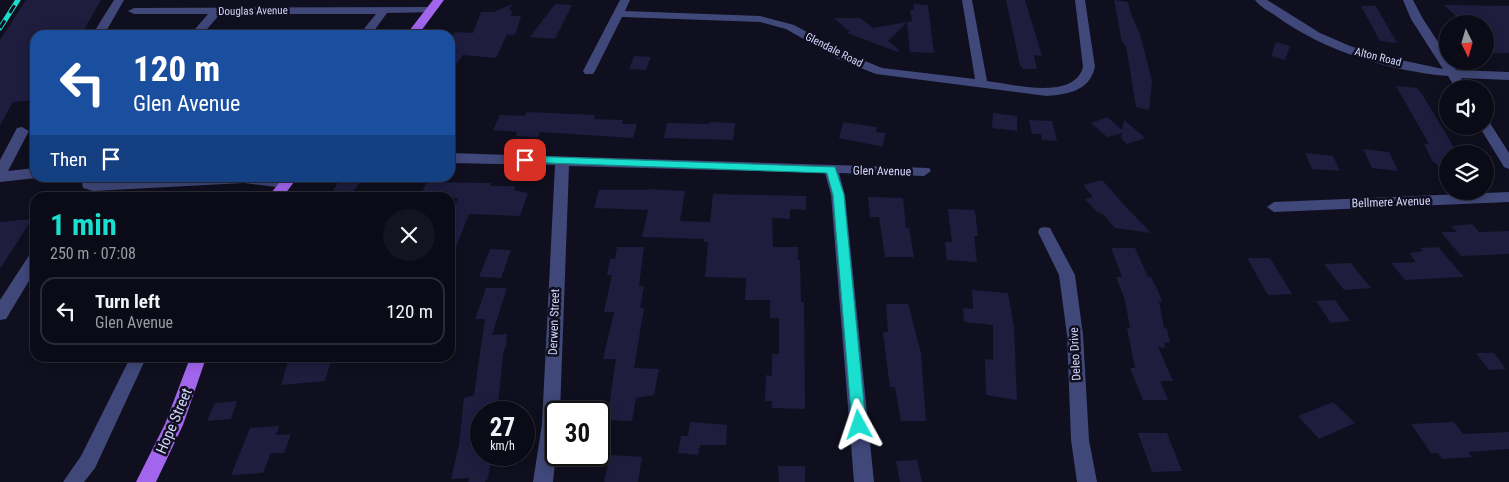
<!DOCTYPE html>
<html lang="en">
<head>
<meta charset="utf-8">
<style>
  body { margin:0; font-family:"Roboto Condensed",sans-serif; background:#141420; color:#f1f3f6; height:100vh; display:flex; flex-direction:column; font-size:19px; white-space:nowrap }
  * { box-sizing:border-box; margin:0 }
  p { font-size:16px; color:#9a9ba1 }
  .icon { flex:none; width:28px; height:28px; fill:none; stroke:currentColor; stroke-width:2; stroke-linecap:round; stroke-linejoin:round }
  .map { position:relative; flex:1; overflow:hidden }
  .details { position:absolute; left:30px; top:192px; width:425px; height:170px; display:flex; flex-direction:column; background:#0b0b17; border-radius:15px; box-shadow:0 2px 12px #0003,0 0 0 1px #2b2b36 }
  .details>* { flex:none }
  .hud { position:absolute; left:30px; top:30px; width:425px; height:152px; border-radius:15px; box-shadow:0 2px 12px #0003,0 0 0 1px #2b2b36; background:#1a4fa0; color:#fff; overflow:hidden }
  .needle { width:32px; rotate:175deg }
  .fabs { position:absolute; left:1439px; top:15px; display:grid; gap:10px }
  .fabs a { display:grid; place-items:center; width:55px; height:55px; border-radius:50%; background:#0b0b17; box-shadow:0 2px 12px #0003,0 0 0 1px #2b2b36; font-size:25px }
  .speed { position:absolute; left:470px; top:401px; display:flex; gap:10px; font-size:25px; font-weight:700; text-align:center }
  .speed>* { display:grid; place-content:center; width:65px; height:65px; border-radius:50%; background:#0b0b17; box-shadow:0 2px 12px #0003,0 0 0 1px #2b2b36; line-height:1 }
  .speed small { font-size:12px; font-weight:400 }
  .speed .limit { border:2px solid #111; border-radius:8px; background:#fff; color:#111 }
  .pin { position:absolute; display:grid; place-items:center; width:42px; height:42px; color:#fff; margin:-21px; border-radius:10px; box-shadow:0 2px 8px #0006 }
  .me { position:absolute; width:55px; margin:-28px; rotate:355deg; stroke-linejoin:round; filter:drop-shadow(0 0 4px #0008) }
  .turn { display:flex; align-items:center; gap:18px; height:105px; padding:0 20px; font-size:22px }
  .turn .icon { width:65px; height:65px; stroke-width:2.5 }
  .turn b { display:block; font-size:35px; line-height:42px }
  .then { display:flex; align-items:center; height:48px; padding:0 20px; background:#0003; gap:10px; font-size:19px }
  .round { display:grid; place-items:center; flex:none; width:52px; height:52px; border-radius:26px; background:#141420 }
  .overview { display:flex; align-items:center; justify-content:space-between; height:85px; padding:0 20px }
  h1 { font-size:30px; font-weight:700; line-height:38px; color:#1adece }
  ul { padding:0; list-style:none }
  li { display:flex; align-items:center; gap:15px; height:68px; margin:0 10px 8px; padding:0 10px; border:2px solid #2b2b36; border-radius:15px }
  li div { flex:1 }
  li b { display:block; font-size:19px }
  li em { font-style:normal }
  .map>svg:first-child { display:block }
  .building { fill:#1e1d3e }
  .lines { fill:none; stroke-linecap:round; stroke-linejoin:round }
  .minor { fill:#404879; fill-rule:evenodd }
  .major { fill:#a266ed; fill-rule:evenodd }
  .rail-casing { stroke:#1adece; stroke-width:5 }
  .rail { stroke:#0f0f1f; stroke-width:3; stroke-dasharray:9; stroke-linecap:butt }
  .route { fill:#1adece; stroke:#119086 }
  .labels { text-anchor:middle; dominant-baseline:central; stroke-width:5; stroke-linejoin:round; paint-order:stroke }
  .far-street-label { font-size:11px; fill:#d3d5fa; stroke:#0f0f1f }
  .street-label { font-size:12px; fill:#d3d5fa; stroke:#0f0f1f }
  .near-street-label { font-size:15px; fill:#d3d5fa; stroke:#0f0f1f }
</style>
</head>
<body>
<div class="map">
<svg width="1509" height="482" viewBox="0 0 1509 482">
  <rect width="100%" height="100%" fill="#0f0f1f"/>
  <g class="building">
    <polygon points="26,0 101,0 81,35 35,35 35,100 13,102 0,125 0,40"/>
    <polygon points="1006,0 1025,0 1042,56 1034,55 1037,69 1023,69 1020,65"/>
    <polygon points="1114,0 1128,2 1131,14 1140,34 1152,81 1149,110 1136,107 1126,46 1122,42"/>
    <polygon points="512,4 509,10 512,10 511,16 521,16 515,35 507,34 496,58 463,55 450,72 450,39 455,32 473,33 481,12 494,12"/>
    <polygon points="555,4 572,5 555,39 530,37"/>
    <polygon points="914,4 928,5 934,53 910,52 907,22 912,21 910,10 914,10"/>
    <polygon points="1444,5 1509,6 1509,53 1485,54 1485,24 1463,23"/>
    <polygon points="1361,6 1376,6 1397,43 1380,41"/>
    <polygon points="834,18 860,18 873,28 907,22 888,41 899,50 898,52 847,33 850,32"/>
    <polygon points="1276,42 1290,46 1285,60 1271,56"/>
    <polygon points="634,56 651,57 646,70 629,69"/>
    <polygon points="1396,86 1417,88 1422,94 1458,154 1448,154 1448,184 1436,163 1433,162 1424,144 1429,144"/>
    <polygon points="527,112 595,115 594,119 623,120 622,124 637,124 633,138 540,132 538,137 516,136 517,132 493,130 500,115 525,116"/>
    <polygon points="993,113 1017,116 1017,131 992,128"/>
    <polygon points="1107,117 1122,130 1124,120 1145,138 1127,144 1121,138 1122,133 1107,137 1091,123"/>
    <polygon points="1029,120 1052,121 1057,141 1042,140 1041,134 1032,134"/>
    <polygon points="710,122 735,123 733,140 664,138 667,123 709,124"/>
    <polygon points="843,122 877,127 876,132 885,133 883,147 839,138"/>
    <polygon points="1363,149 1389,152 1398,171 1372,168"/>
    <polygon points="1305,153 1333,156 1340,171 1312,169"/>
    <polygon points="341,178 362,178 353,193 332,192"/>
    <polygon points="1102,180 1126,207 1151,233 1115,228 1104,215 1096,211 1085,199 1093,197 1083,185"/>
    <polygon points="427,182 491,183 490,186 515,186 514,190 528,193 520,216 469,214 451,260 450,219 458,198 419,198"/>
    <polygon points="649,189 685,191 680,221 710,222 713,194 806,196 806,210 790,209 790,219 772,218 773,247 798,247 798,260 800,260 801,302 804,302 805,409 772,408 772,401 765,401 766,375 772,376 772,354 779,354 779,318 770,318 770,300 745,300 746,278 705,277 708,242 704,242 704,239 642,237 648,210 594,208 599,190 649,190"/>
    <polygon points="868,197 903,198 906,228 909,228 914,257 885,257 879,217 870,217"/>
    <polygon points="948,209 975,210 978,236 974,236 977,262 947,260 945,242 952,242"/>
    <polygon points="32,219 0,269 0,222"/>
    <polygon points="1472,224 1479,232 1509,231 1509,254 1461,256 1441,232 1457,232 1451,226"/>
    <polygon points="617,247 644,247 639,286 644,286 640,308 644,308 634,368 659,369 654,395 636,398 632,421 607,420 616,359 603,359 614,312 604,312 612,275 607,275 610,259 615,259"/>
    <polygon points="1438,247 1464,277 1405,280 1391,263 1416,262 1409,253 1423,251 1420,248"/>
    <polygon points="1111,248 1135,248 1148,277 1151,277 1158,291 1162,301 1159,301 1164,328 1167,329 1170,343 1164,342 1165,348 1158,347 1173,381 1160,381 1168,400 1143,400 1130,368 1135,368 1127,328 1130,328 1125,300 1116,277 1122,277"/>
    <polygon points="490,249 511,250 501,278 479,277"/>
    <polygon points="1247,258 1270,258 1292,294 1268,295"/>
    <polygon points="1351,263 1357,271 1371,288 1344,290 1324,264"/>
    <polygon points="486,288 507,288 492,335 507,334 506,348 504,348 497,412 481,412 481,455 492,455 488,478 485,482 468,482 469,478 451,479 459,445 464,398 474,395 485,319 475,319"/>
    <polygon points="972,290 1008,293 1014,327 1017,400 986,395 985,359 993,360 993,325 964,322 963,308 973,309"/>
    <polygon points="1335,300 1350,321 1331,323 1316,301"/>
    <polygon points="886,304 908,304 921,353 926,421 901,421 895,387 890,387 887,365 883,332 888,332"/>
    <polygon points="1476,353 1494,353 1506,369 1489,370"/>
    <polygon points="289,358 332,358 325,381 281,385"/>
    <polygon points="237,401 231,419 207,421 215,403"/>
    <polygon points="1333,402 1355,423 1319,439 1298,416"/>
    <polygon points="690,422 727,425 726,445 700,445 698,455 678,453 681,436 688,436"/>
    <polygon points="1454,422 1463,434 1509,432 1509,449 1468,452 1472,457 1442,459 1438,453 1431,453 1411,424"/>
    <polygon points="279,426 276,435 291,434 284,453 271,453 263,473 231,475 250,428"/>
    <polygon points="1138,433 1167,433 1182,471 1152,472"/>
    <polygon points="610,455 642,457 638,482 604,482"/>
    <polygon points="917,460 922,482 900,482 896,461"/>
    <polygon points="778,466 805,466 805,482 779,482"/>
  </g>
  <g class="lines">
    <g class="minor">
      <polygon points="114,0 124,0 104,35 92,35"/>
      <path d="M620,0H630L625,11L760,16L794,25L848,54L882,68L975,79L962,0H972L987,81C1013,84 1074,101 1083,67L1075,0H1085L1095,67C1089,91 1069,94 1047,96L876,74L840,60L786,29L760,22L622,17L595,71L593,74H585L583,71Z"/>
      <path d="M1255,0H1267L1320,33L1350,46L1382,56L1443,69L1411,19L1403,0H1413L1423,19L1448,57V61H1450L1456,70L1509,72V80L1461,78L1468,89H1456L1448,76C1389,71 1324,51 1276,16C1269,11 1260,7 1255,0Z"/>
      <polygon points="431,7 435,8 435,12 387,13 371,35 359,35 376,14 220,14 202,35 190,35 208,14 134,14 128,11 134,8"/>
      <polygon points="1485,122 1490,123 1509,153 1509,169 1504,167 1479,126 1485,126"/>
      <polygon points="22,127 29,131 8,171 35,168 36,178 0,182 0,160 17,128"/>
      <polygon points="450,153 929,168 931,171 924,176 839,173 845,195 874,482 854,482 831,195 825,173 569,166 560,412 556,412 556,453 553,482 533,482 542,424 555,165 450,163"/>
      <polygon points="81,178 95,178 95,181 163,178 279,178 290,180 292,183 285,188 244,183 93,191 83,188"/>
      <polygon points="1509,192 1509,202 1274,212 1267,207 1274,202"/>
      <polygon points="1045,227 1050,228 1075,275 1083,335 1089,440 1097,482 1077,482 1071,440 1067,335 1059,275 1038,232 1040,228"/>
      <polygon points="35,252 35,271 6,319 0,320 0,300 30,254"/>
      <polygon points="130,358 146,358 95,468 84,482 63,482 81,456"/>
    </g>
    <g class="major">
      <polygon points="433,0 444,0 418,35 406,35"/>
      <polygon points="283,178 297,178 282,198 267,198"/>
      <polygon points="190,358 206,358 183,425 156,482 136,482 165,424"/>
    </g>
    <g class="rail-casing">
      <polyline id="rail" points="0,28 18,0"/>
    </g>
    <use href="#rail" class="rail"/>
  </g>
  <polygon class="route" points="525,156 835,167 844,195 866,425 864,429 859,431 854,429 852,425 833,195 827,173 521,162 521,157"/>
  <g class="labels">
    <g class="far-street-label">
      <text transform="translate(253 11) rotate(-1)">Douglas Avenue</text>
      <text transform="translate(834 50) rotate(27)">Glendale Road</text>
      <text transform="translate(1378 57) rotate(14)">Alton Road</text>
    </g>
    <g class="street-label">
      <text transform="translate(882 171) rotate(1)">Glen Avenue</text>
      <text transform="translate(1391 202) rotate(-2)">Bellmere Avenue</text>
      <text transform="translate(554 322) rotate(-88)">Derwen Street</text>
      <text transform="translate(1075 354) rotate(-93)">Deleo Drive</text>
    </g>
    <g class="near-street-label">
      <text transform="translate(174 421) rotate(-67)">Hope Street</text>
    </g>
  </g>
</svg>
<div class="fabs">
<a><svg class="needle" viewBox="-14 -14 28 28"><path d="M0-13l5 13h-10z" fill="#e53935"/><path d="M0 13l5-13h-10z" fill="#9a9ba1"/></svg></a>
<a><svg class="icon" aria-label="sound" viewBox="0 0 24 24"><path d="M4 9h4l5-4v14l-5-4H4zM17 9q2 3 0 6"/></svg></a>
<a><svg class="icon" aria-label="layers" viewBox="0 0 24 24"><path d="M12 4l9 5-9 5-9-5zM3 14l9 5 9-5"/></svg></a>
</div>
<div class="speed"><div>27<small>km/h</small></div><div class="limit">30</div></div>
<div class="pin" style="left:525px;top:160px;background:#d93025"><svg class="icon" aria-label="arrive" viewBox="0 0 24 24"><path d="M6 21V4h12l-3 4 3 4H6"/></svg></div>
<svg class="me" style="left:859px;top:425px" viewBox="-20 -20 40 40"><path d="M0-17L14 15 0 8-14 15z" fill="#1adece" stroke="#fff" stroke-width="4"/></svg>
<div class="hud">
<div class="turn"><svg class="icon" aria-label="left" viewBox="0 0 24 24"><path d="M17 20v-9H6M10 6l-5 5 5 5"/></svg><div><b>120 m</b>Glen Avenue</div></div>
<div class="then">Then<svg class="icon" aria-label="arrive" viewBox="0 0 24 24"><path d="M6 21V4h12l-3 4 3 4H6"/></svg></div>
</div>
<section class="details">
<div class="overview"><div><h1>1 min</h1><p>250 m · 07:08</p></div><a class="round"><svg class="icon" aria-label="close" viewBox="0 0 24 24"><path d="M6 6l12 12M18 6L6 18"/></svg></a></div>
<ul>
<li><svg class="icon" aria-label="left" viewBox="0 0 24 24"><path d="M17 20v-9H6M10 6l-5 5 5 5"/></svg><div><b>Turn left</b><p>Glen Avenue</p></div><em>120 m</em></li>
</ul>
</section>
</div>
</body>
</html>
